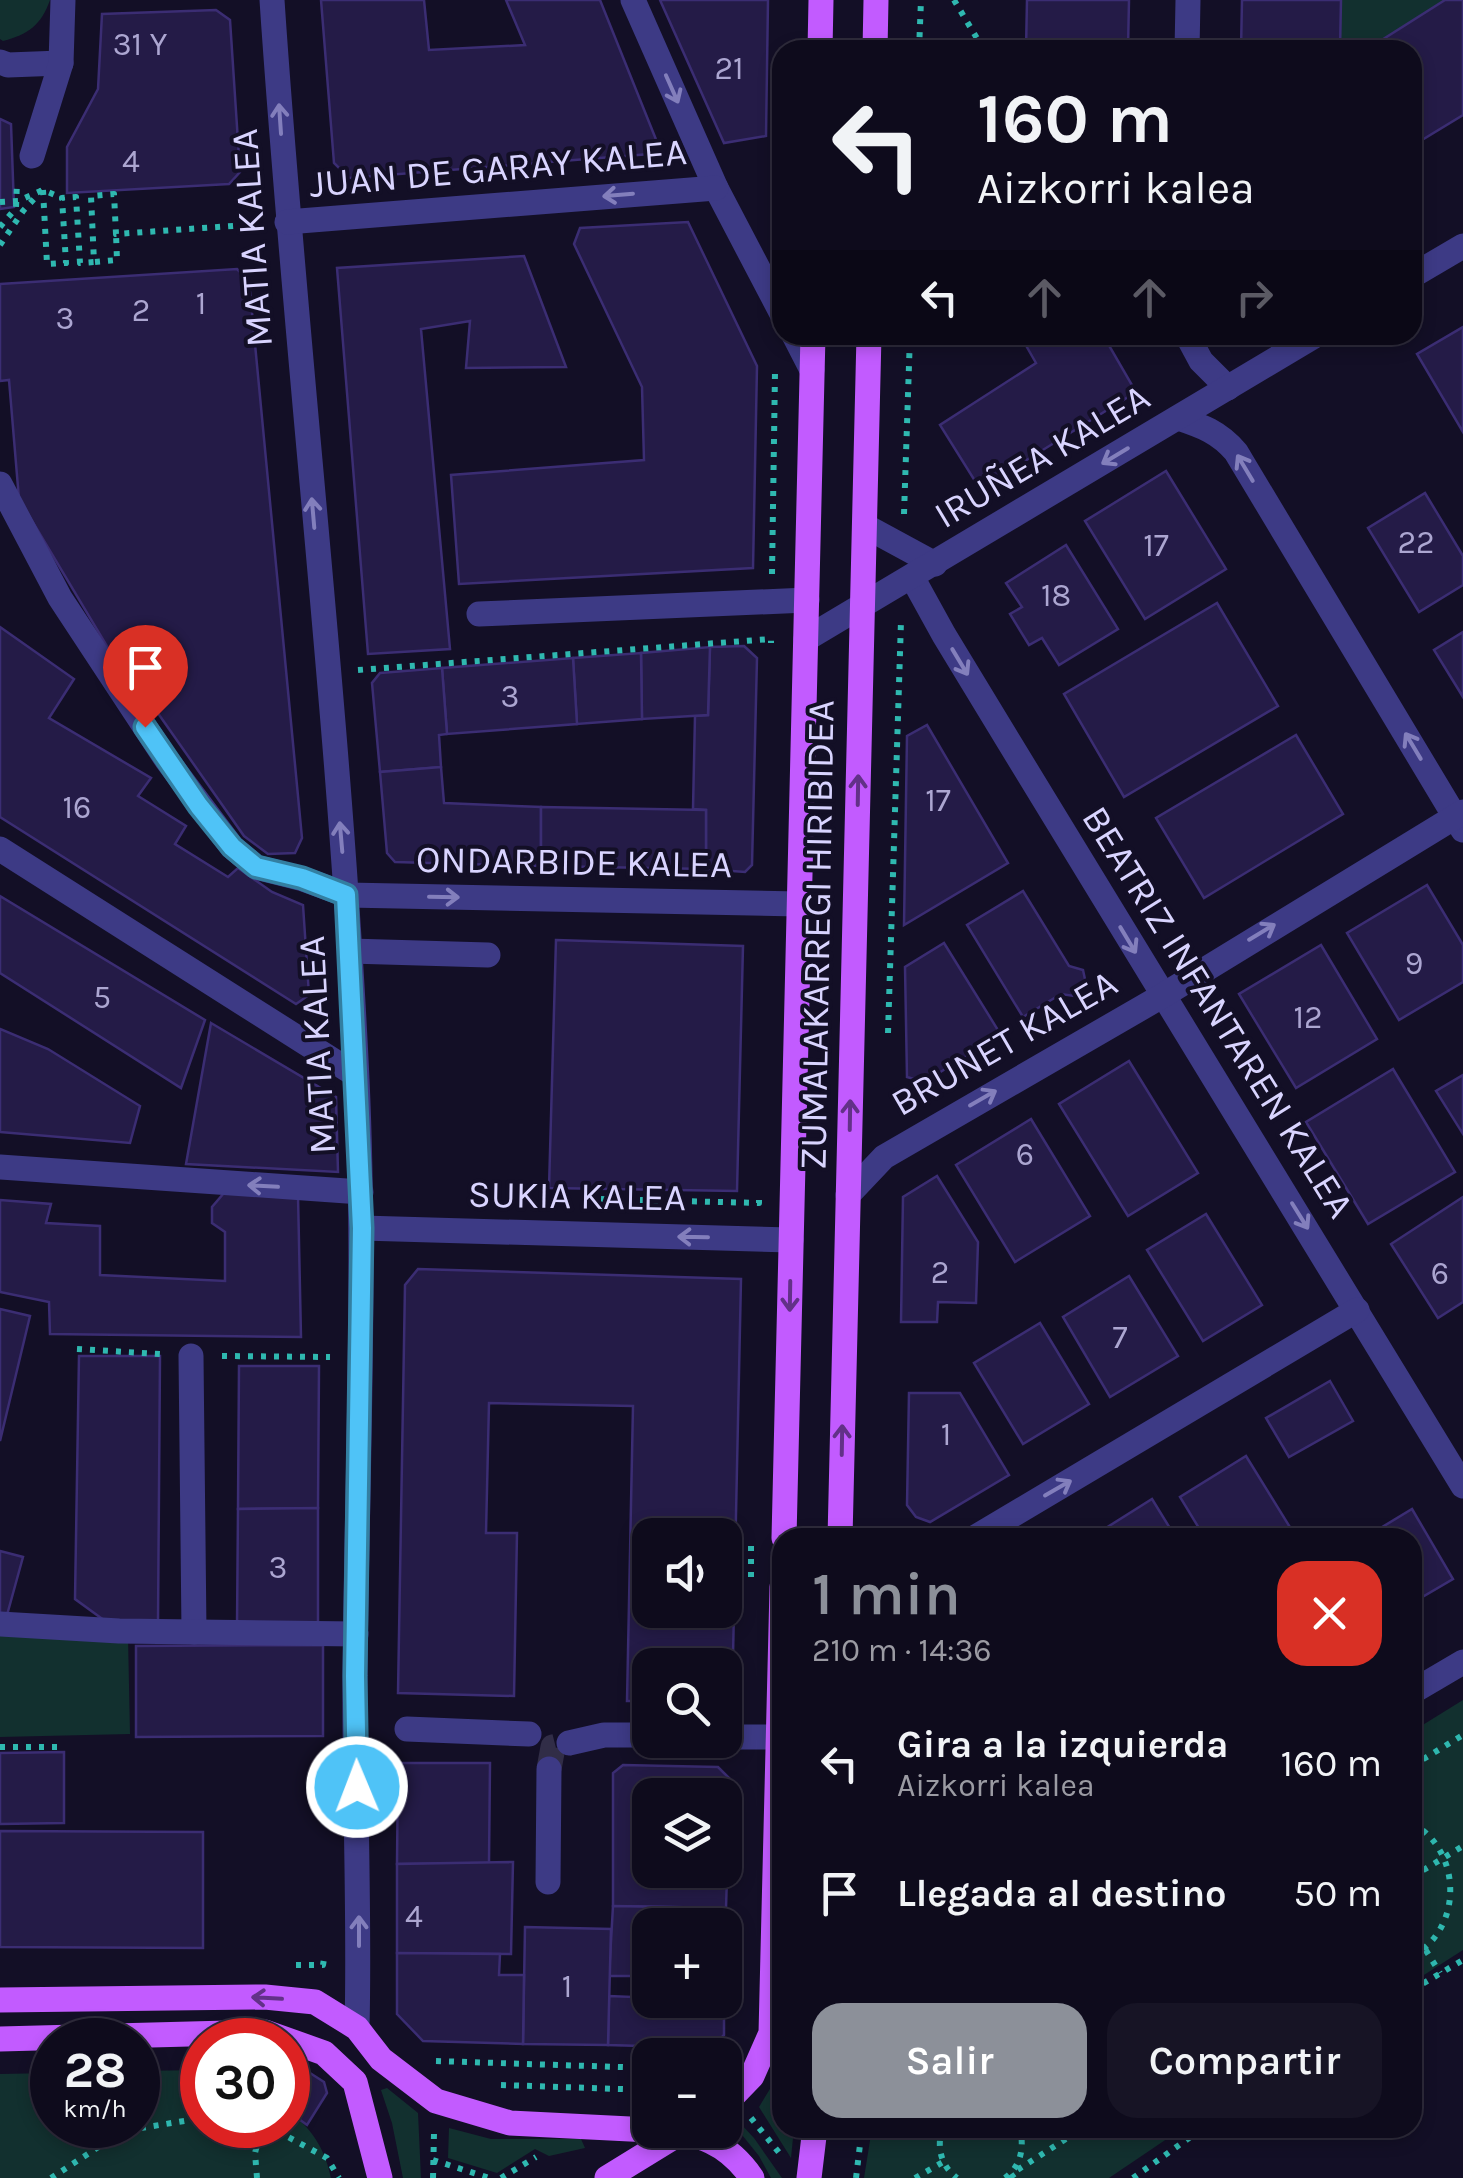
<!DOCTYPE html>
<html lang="es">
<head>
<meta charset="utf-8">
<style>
  body { margin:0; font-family:Karla,sans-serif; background:#171425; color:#f1f3f6; height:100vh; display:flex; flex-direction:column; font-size:38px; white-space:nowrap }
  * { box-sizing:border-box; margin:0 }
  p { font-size:32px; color:#9b9ba3 }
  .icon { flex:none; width:55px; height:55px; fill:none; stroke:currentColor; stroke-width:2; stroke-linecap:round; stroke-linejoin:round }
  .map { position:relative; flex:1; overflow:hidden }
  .details { position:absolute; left:772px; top:1528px; width:650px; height:610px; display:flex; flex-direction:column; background:#0e0b1c; border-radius:30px; box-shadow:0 5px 15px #0003,0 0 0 2px #2e2b3b }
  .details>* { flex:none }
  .guide { position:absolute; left:772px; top:40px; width:650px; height:305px; border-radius:30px; box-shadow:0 5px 15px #0003,0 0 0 2px #2e2b3b; background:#0e0b1c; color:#f1f3f6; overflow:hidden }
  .tools { position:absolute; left:632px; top:1518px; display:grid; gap:20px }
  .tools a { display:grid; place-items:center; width:110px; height:110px; border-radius:20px; background:#0e0b1c; box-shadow:0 5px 15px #0003,0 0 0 2px #2e2b3b; font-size:50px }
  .speed { position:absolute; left:30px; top:2018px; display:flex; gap:20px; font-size:50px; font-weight:700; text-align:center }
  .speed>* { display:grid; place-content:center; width:130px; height:130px; border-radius:50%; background:#0e0b1c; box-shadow:0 5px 15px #0003,0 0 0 2px #2e2b3b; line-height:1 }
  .speed small { font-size:25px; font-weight:400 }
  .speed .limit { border:15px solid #d22; background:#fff; color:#111 }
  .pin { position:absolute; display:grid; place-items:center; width:85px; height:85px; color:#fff; margin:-102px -42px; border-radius:50% 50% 50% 0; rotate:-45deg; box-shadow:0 0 10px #0007 }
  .pin .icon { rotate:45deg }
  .me { position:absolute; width:110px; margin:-55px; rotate:359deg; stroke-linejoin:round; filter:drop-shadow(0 0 8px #0008) }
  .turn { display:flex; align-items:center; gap:35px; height:210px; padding:0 40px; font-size:45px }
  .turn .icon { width:130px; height:130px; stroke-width:2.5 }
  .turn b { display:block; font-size:70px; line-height:85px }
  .lanes { display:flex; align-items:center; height:95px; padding:0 40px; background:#0003; justify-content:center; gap:50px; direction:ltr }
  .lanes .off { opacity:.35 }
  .round { display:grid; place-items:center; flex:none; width:105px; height:105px; border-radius:30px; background:#171425 }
  .overview { display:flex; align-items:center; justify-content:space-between; height:170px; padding:0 40px }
  h1 { font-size:60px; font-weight:600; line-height:75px; color:#8c9099 }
  .action { display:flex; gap:20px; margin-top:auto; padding:20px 40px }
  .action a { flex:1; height:115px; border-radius:30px; background:#8c9099; color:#fff; font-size:40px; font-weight:600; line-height:115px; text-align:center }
  .action a+a { background:#171425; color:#f1f3f6 }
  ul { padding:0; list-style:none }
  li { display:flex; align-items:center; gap:30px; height:130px; padding:0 40px }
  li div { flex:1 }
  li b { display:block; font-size:38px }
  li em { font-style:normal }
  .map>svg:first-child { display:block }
  .green { fill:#12302f }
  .building { fill:#241b47; stroke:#3b2d73; stroke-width:2.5; fill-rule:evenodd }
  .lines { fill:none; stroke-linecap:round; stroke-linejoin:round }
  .minor-tunnel { stroke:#312d47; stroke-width:25; stroke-dasharray:25 12; stroke-linecap:butt }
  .path { stroke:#2fb8b0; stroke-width:6; stroke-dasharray:5 8; stroke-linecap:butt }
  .minor { stroke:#3d3a85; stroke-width:25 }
  .major { stroke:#c25bff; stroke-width:25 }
  .oneway { stroke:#837fbc }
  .oneway2 { stroke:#623188 }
  .route-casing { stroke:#337fa1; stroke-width:25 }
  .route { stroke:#4fc3f7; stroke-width:18 }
  .labels { text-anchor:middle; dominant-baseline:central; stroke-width:8; stroke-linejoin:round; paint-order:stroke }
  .number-label { font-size:32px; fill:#aca6d1 }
  .street-label { font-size:38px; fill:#d9d4ff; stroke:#130f26 }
</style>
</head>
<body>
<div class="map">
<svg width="1463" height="2178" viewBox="0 0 1463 2178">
  <rect width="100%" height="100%" fill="#130f26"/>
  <g class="green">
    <path d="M0,0H50C41,25 29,34 3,41L0,39Z"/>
    <polygon points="1341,0 1445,0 1366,50 1340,50"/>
    <polygon points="0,1631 128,1637 130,1734 0,1737"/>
    <polygon points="1463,1700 1463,1950 1413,1982 1413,1731"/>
    <polygon points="782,2069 782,2128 794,2128 791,2158 759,2107"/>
    <path d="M202,2070V2125H288V2111C312,2128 325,2149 331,2178H0V2074L52,2073V2125H138V2071Z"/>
    <polygon points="387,2088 418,2113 421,2178 403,2178 392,2123 381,2090"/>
    <polygon points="739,2122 754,2138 782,2178 771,2178 759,2156 734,2125"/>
    <polygon points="449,2128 491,2139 581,2139 585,2148 549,2156 535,2149 497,2173 448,2158"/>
    <polygon points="872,2128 1183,2128 1109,2178 864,2178"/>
  </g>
  <g class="building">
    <polygon points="321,0 424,0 429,50 525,45 506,0 600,0 657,142 650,154 349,178 334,163"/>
    <polygon points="660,0 768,0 766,136 724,143"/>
    <polygon points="1027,0 1129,0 1128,50 1026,50"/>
    <polygon points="1242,0 1341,0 1340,50 1241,50"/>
    <polygon points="1445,0 1463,0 1463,115 1412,146 1412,50 1366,50"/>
    <polygon points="216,10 230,20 240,172 229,184 67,193 67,147 98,89 102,14"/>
    <polygon points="0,119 11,124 14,207 0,209"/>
    <polygon points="688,222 757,366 753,568 459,584 451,475 644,460 642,387 574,244 580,228"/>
    <polygon points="524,256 566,367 466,368 470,321 421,329 450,649 368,654 337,268"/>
    <polygon points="237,269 249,281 302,838 295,853 268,854 244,836 134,679 130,646 108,648 19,499 9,380 0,381 0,284"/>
    <polygon points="1463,327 1463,432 1417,354"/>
    <polygon points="1020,335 1103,335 1136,392 980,489 940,425 1036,363"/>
    <polygon points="1166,471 1226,569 1145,619 1085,521"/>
    <polygon points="1425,493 1463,556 1463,585 1419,612 1368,528"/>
    <polygon points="1066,545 1118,629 1059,665 1042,638 1029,645 1010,614 1022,607 1006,583"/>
    <polygon points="1217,603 1278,706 1124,797 1064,694"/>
    <polygon points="0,627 74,679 49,718 151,778 138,796 186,826 175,844 228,877 238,868 272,892 303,905 309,995 296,1004 0,817"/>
    <polygon points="1463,632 1463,697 1434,650"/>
    <polygon points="744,646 757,658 752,865 745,872 706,869 706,810 693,809 695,716 708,715 710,647"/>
    <polygon points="710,647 708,715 642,719 641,653"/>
    <polygon points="641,653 642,719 577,724 573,658"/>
    <polygon points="573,658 577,724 447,734 442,668"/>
    <polygon points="442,668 447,734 439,735 441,767 380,772 372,683 380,673"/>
    <polygon points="927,725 1008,863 904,925 907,736"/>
    <polygon points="1296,735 1343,814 1204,898 1156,818"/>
    <polygon points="441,767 444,803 541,807 541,866 395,862 387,853 380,772"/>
    <polygon points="541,807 706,810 706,869 541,866"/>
    <polygon points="1427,885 1463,945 1463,982 1399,1020 1347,933"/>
    <polygon points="1023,891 1069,966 1083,970 1086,984 1074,996 1061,994 1023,1017 967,925"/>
    <polygon points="0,896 205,1020 181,1088 0,973"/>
    <polygon points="556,940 743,946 737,1191 549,1188"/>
    <polygon points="944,943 1001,1035 924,1082 907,1077 905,967"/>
    <polygon points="1321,945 1377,1039 1296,1088 1239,994"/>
    <polygon points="211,1023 336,1097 338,1172 186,1164"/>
    <polygon points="0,1029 48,1049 140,1106 130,1143 0,1132"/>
    <polygon points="1129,1061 1198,1173 1128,1216 1059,1104"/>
    <polygon points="1393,1069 1455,1172 1368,1224 1306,1122"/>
    <polygon points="1463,1075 1463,1134 1436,1091"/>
    <polygon points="1031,1119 1090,1216 1015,1262 956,1165"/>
    <polygon points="937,1176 978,1242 976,1303 938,1302 937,1322 901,1322 903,1197"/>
    <polygon points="224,1193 298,1195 301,1337 50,1334 49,1302 0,1292 0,1200 51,1204 46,1223 100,1226 100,1275 225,1281 225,1232 212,1223 212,1207"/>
    <polygon points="1463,1197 1463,1302 1438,1318 1391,1244"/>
    <polygon points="1206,1214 1262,1305 1203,1341 1147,1250"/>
    <path d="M418,1269L741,1279L732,1703H725V1665H650V1701H627L633,1406L489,1403L486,1533H517L514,1696L398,1693L405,1285ZM650,1535H725V1610H650Z"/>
    <polygon points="1129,1276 1178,1356 1110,1397 1063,1317"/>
    <polygon points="0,1309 30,1316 0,1441"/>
    <polygon points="1040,1323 1089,1404 1023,1444 974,1363"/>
    <polygon points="79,1356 160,1356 158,1623 112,1626 75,1599"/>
    <polygon points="239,1366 319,1366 318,1508 238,1509"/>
    <polygon points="1330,1381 1353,1421 1289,1457 1266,1418"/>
    <polygon points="909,1393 960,1393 1009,1475 930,1522 916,1517 907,1505"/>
    <polygon points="1246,1456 1296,1537 1296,1538 1205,1538 1180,1497"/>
    <polygon points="1152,1499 1176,1538 1090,1538"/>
    <polygon points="318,1508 318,1627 237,1626 238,1509"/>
    <polygon points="1412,1509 1453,1579 1412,1603 1412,1538 1364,1538"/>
    <polygon points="0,1551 23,1557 7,1615 0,1615"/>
    <polygon points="323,1645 323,1736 136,1737 136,1646"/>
    <polygon points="64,1752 64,1823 0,1824 0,1753"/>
    <polygon points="398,1763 490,1763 489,1863 397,1864"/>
    <path d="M623,1765L718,1767L730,1779L726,1908L613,1906V1773ZM650,1795H725V1870H650Z"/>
    <polygon points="0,1831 203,1832 203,1948 0,1947"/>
    <polygon points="513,1862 511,1954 397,1953 397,1864"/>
    <polygon points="613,1906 726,1908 725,1973 725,1925 650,1925 650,2000 724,2000 724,2035 711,2048 608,2045 609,1996 633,1997 633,1976 609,1976"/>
    <polygon points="525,1927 611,1929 608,2045 523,2044"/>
    <polygon points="397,1953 500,1954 499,1975 524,1975 523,2044 423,2041 397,2014"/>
    <polygon points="288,2066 299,2066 324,2082 327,2093 307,2125 288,2111"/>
  </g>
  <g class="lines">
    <polyline class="minor-tunnel" points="549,1769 553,1747 569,1743"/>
    <g class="path">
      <polyline points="954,0 984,50"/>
      <polyline points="919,50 921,0"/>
      <polyline points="43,190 47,264 66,263 62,198 76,197 80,263 94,262 91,196 114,194 116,234 261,224"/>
      <polyline points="0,202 18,201 43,190 62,198"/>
      <polyline points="0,227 16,208 17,182"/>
      <polyline points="779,237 782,123"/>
      <polyline points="0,245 23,211 42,190"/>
      <polyline points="95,262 117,260 116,234"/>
      <polyline points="904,514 910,335"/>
      <polyline points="772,574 775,372"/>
      <polyline points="358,670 771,639 771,643"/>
      <polyline points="888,1033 901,621"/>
      <polyline points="601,1199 759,1203 759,1199"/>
      <polyline points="77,1349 160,1354"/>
      <polyline points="222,1356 330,1357"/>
      <polyline points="751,1577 751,1544"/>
      <polyline points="0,1747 64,1747"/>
      <polyline points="1412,1766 1463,1735"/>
      <path d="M1412,1823C1463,1851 1463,1930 1412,1956"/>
      <polyline points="1412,1877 1463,1846"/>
      <polyline points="1412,1928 1440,1973"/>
      <polyline points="296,1965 323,1965 324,1959"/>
      <polyline points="1412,1990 1463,1960"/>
      <polyline points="436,2061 650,2068"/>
      <polyline points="501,2085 650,2090"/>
      <polyline points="751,2118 781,2155"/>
      <polyline points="266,2125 327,2158 339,2178"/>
      <path d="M942,2128C937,2147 940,2165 957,2178"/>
      <polyline points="433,2160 489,2178"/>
      <polyline points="51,2178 123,2131 202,2118"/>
      <polyline points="257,2178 255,2153 262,2125"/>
      <polyline points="433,2178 434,2133"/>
      <polyline points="501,2178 536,2157"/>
      <polyline points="856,2178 862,2128"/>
      <polyline points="915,2178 943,2162"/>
      <path d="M1005,2178C1022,2165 1024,2147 1020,2128"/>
      <polyline points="1014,2178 1011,2174 1083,2128"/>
      <polyline points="1133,2178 1203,2128"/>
    </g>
    <g class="minor">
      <path d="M272,0C296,360 340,719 357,1079C366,1276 357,1474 355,1671C354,1790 360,1909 357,2028"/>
      <polyline points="633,0 716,188 782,314"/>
      <polyline points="1187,50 1188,0"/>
      <polyline points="0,62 8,65 61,63"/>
      <polyline points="32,156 61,63 63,0"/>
      <polyline points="287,222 716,188"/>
      <polyline points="1412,276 1463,246"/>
      <polyline points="794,335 812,370"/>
      <polyline points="1187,335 1201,361 1228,388"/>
      <path d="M1178,418C1202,426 1219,432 1236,452L1463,830"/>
      <polyline points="0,484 60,598 166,759 232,847 256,867 303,879 347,895 799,904"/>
      <polyline points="865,526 935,564"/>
      <path d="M912,577L944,635C1116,919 1291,1201 1463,1486"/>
      <polyline points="479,614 807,600"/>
      <polyline points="806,639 1316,335"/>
      <polyline points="0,849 356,1075"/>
      <polyline points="350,951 488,955"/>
      <polyline points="0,1167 361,1192"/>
      <polyline points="848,1195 884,1157 1162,996 1463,812"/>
      <polyline points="362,1228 791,1240"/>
      <polyline points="191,1356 194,1632"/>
      <polyline points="974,1538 1357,1310"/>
      <polyline points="0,1624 119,1631 356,1634"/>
      <polyline points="1412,1692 1463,1662"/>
      <polyline points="407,1729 529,1734"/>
      <polyline points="725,1737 779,1737"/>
      <polyline points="569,1743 604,1735 650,1735"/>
      <polyline points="548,1882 549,1769"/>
    </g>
    <g class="major">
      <polyline points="820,50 821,0"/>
      <polyline points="875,50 876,0"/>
      <polyline points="784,1538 813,335"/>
      <polyline points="840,1538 869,335"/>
      <polyline points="0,2000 265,1997 315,2002 357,2028 381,2059 436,2101 510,2123 650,2130"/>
      <polyline points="0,2039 265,2032 324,2053 355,2082 380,2178"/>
      <polyline points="725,2104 752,2076 771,2033 782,1587"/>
      <path d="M656,2130C699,2132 728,2143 752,2178"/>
      <polyline points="607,2178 685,2130"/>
      <polyline points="809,2178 815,2128"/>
    </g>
  </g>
  <defs><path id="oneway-shaft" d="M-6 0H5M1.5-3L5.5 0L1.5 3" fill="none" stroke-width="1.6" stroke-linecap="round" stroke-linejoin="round" transform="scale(2.5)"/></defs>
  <g class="oneway">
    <use href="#oneway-shaft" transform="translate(672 89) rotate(66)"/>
    <use href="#oneway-shaft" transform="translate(280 119) rotate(-94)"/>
    <use href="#oneway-shaft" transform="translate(618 195) rotate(175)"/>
    <use href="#oneway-shaft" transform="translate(1115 456) rotate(149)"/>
    <use href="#oneway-shaft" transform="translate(1245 468) rotate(-121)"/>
    <use href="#oneway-shaft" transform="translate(313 513) rotate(-95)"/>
    <use href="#oneway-shaft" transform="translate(960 662) rotate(59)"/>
    <use href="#oneway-shaft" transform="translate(1413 746) rotate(-121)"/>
    <use href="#oneway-shaft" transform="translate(341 837) rotate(-95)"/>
    <use href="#oneway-shaft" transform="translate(444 897) rotate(1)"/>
    <use href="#oneway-shaft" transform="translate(1262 932) rotate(-31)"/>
    <use href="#oneway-shaft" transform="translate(1128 940) rotate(59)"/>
    <use href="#oneway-shaft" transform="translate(983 1098) rotate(-30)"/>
    <use href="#oneway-shaft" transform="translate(263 1186) rotate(-177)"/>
    <use href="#oneway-shaft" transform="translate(1300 1216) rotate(58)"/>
    <use href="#oneway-shaft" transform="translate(693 1237) rotate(-179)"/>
    <use href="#oneway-shaft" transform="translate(1058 1488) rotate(-30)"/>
    <use href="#oneway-shaft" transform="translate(359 1931) rotate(-90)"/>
  </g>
  <g class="oneway2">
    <use href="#oneway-shaft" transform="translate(858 790) rotate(-89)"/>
    <use href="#oneway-shaft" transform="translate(850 1115) rotate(-89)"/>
    <use href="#oneway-shaft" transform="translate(790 1296) rotate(91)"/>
    <use href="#oneway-shaft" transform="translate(842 1440) rotate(-89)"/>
    <use href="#oneway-shaft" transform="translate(267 1998) rotate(-177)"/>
  </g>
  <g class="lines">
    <g class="route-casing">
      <polyline id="route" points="145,727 199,806 232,847 256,867 302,878 346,895 362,1228 355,1676 357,1787"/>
    </g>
    <use href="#route" class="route"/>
  </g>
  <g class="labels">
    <g class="number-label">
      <text x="140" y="44">31 Y</text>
      <text x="729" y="68">21</text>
      <text x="131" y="161">4</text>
      <text x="201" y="303">1</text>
      <text x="141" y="310">2</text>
      <text x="65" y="318">3</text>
      <text x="1416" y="542">22</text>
      <text x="1156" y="545">17</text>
      <text x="1056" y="595">18</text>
      <text x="510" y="696">3</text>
      <text x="938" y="800">17</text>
      <text x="77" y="807">16</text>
      <text x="1414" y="963">9</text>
      <text x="102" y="997">5</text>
      <text x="1308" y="1017">12</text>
      <text x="1025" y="1154">6</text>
      <text x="940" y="1272">2</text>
      <text x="1440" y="1273">6</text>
      <text x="1120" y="1337">7</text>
      <text x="946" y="1434">1</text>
      <text x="278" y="1567">3</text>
      <text x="414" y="1916">4</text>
      <text x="567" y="1986">1</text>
    </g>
    <g class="street-label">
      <text transform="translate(498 168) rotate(-5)">JUAN DE GARAY KALEA</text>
      <text transform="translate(252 238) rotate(-94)">MATIA KALEA</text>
      <text transform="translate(1042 456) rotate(-31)">IRUÑEA KALEA</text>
      <text transform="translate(574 862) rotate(1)">ONDARBIDE KALEA</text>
      <text transform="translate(817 935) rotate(-89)">ZUMALAKARREGI HIRIBIDEA</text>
      <text transform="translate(1218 1012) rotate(58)">BEATRIZ INFANTAREN KALEA</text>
      <text transform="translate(1004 1043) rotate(-30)">BRUNET KALEA</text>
      <text transform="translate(317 1045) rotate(-93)">MATIA KALEA</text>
      <text transform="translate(577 1196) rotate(1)">SUKIA KALEA</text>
    </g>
  </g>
</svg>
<div class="tools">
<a><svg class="icon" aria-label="sound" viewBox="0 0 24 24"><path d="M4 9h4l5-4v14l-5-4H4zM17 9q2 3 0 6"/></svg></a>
<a><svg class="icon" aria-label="search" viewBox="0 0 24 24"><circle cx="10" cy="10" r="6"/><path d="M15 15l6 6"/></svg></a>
<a><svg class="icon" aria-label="layers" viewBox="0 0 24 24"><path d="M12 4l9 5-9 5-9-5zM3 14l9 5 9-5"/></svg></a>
<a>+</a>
<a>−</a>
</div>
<div class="speed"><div>28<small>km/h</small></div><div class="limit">30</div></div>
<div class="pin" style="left:145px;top:727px;background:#d93025"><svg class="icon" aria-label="arrive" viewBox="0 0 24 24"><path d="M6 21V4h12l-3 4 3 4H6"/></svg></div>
<svg class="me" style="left:357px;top:1787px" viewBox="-20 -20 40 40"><circle r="17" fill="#4fc3f7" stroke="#fff" stroke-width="3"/><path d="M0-11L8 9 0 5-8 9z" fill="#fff"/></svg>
<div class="guide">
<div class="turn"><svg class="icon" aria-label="left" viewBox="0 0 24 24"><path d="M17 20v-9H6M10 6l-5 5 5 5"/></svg><div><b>160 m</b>Aizkorri kalea</div></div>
<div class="lanes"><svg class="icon" aria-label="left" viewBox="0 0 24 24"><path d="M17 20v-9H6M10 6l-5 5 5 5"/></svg><svg class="icon off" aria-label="ahead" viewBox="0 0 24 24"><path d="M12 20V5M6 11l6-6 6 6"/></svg><svg class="icon off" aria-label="ahead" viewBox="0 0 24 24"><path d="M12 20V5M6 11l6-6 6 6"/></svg><svg class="icon off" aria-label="right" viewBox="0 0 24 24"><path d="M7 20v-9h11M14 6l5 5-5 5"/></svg></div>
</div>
<section class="details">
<div class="overview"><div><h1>1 min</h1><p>210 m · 14:36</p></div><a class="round" style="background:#d93025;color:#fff"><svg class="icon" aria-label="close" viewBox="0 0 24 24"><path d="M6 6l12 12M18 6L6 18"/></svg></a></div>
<ul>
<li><svg class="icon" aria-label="left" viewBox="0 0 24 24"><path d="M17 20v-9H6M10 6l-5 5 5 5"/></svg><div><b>Gira a la izquierda</b><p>Aizkorri kalea</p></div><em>160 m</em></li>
<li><svg class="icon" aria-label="arrive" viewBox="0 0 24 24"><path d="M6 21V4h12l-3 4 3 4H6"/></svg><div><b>Llegada al destino</b></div><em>50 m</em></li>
</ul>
<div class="action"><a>Salir</a><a>Compartir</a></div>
</section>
</div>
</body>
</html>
